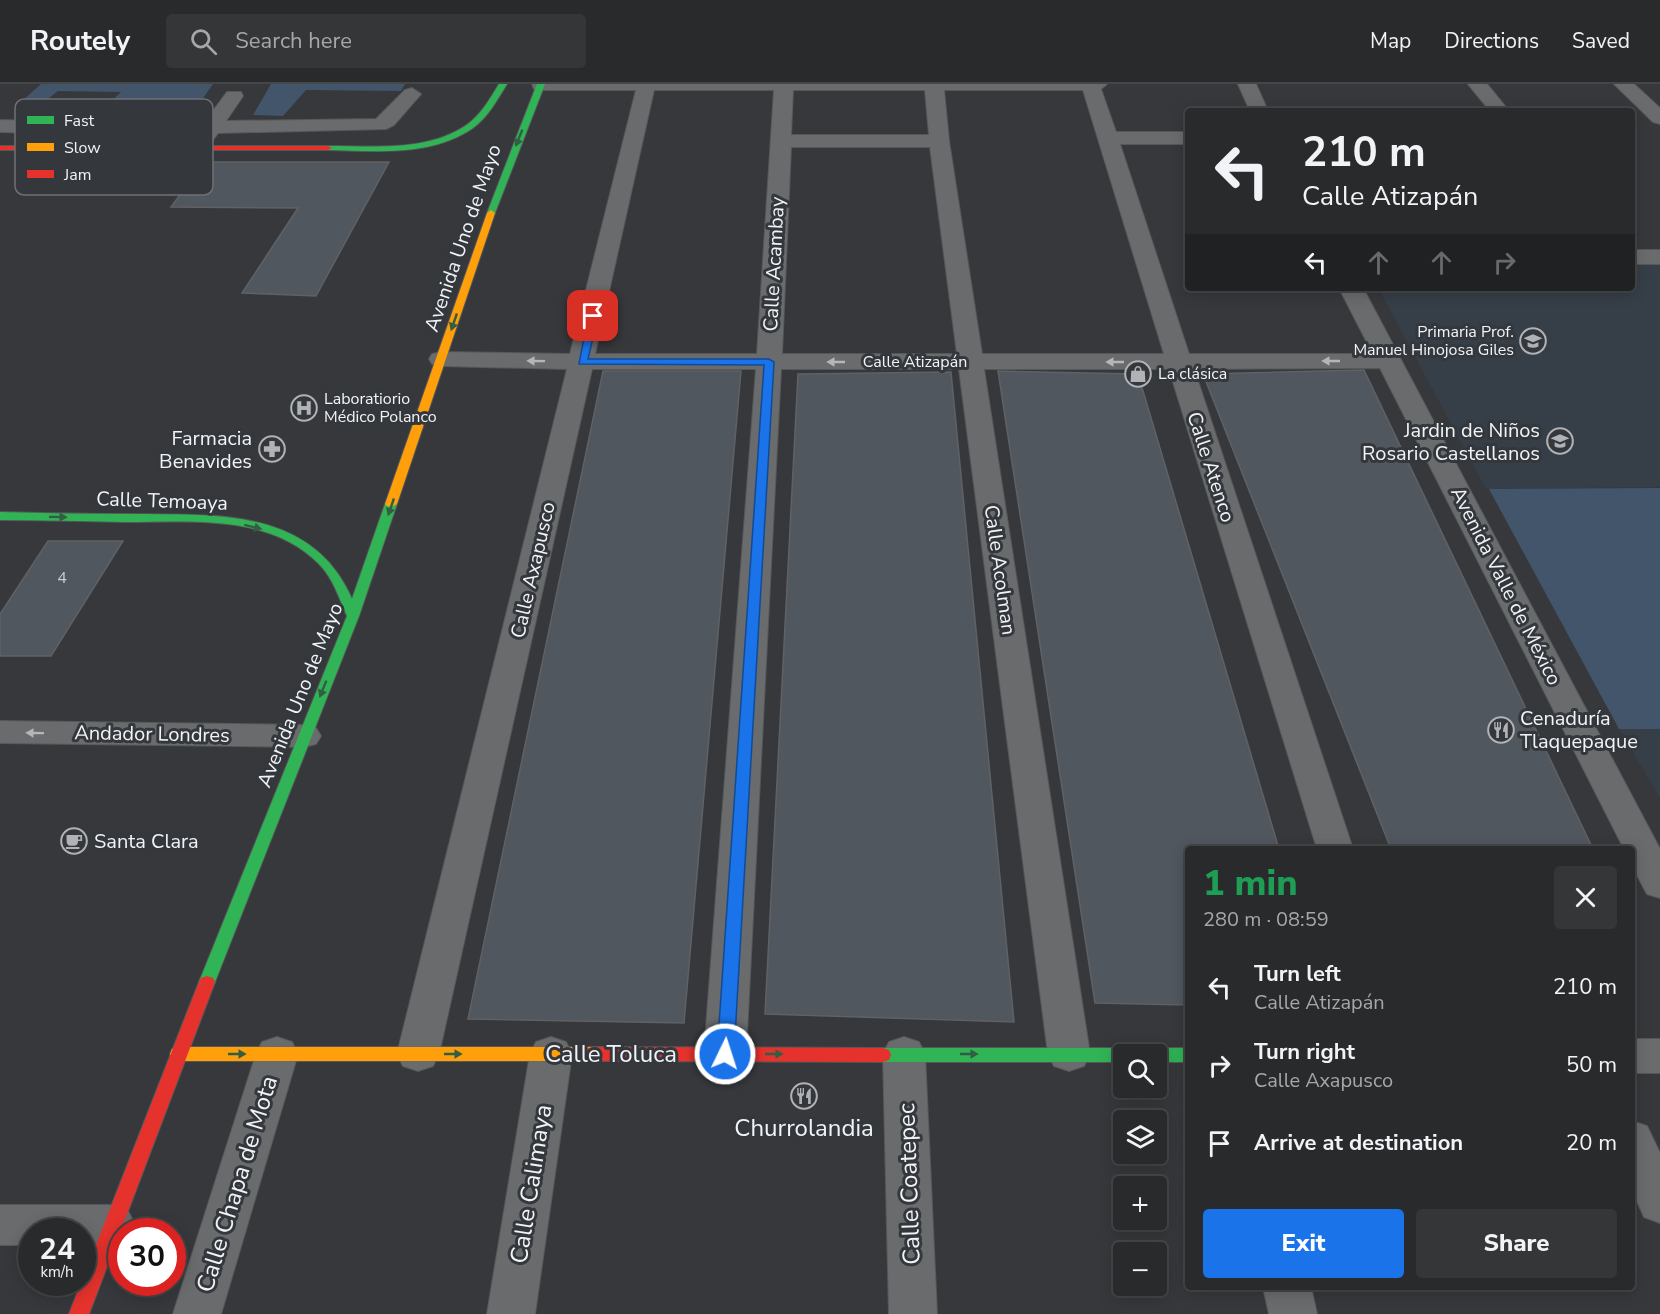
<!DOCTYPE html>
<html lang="en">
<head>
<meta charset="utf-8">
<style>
  body { margin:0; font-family:"Nunito Sans",sans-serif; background:#343638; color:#f1f3f6; height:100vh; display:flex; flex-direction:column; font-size:22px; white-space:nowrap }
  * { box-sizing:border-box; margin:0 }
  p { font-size:20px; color:#a5a7a9 }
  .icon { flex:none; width:33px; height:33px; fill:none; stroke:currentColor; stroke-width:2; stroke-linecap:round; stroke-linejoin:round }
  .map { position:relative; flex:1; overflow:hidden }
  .drawer { position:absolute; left:1185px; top:762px; width:450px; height:444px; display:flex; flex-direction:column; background:#282a2c; border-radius:6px; box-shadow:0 3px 15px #0003,0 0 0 2px #444648 }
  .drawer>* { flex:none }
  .banner { position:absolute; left:1185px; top:24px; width:450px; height:183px; border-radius:6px; box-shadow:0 3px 15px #0003,0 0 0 2px #444648; background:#282a2c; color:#f1f3f6; overflow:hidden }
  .tools { position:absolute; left:1113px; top:960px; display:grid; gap:12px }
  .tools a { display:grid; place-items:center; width:54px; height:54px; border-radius:6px; background:#282a2c; box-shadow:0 3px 15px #0003,0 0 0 2px #444648; font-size:30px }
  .speed { position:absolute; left:18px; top:1134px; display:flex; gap:12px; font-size:30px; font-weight:700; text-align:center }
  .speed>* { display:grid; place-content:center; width:78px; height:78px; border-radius:50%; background:#282a2c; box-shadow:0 3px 15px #0003,0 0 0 2px #444648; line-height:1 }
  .speed small { font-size:15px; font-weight:400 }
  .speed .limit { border:9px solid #d22; background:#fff; color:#111 }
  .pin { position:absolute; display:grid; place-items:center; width:51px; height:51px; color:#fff; margin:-26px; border-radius:12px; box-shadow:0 3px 9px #0006 }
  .me { position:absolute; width:66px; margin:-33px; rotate:4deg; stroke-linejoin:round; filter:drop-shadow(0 0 4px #0008) }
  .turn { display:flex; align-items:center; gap:21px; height:126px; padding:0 18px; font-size:27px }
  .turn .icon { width:78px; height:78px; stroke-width:2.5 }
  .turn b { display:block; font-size:42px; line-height:51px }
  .lanes { display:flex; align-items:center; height:57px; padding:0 18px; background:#0003; justify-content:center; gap:30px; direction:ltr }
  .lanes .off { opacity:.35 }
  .round { display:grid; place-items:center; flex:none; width:63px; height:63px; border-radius:6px; background:#343638 }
  .head { display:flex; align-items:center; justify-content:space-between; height:102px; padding:0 18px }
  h1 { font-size:36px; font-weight:800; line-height:45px; color:#1e9e55 }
  .primary-button { display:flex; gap:12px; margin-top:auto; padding:12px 18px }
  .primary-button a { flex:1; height:69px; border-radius:6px; background:#1a73e8; color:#fff; font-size:24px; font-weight:800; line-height:69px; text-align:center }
  .primary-button a+a { background:#343638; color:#f1f3f6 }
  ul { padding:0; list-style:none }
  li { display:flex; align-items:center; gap:18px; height:78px; padding:0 18px }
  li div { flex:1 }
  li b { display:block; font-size:22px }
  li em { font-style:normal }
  header { display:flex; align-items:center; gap:36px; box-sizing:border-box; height:84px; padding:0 30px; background:#282a2c; border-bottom:2px solid #444648 }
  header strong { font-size:28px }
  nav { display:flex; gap:33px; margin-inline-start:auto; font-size:21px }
  .search { width:420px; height:54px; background:#343638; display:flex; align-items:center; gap:15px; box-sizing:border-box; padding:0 21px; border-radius:6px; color:#a5a7a9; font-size:22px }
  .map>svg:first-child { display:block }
  .built { fill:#363e47 }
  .green { fill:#42556a }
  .building { fill:#51575f; stroke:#606164; stroke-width:1.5 }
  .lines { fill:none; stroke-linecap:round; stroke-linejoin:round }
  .street-casing { stroke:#555759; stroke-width:2 }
  .fast-casing { stroke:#555759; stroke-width:2 }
  .slow-casing { stroke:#555759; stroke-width:2 }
  .jam-casing { stroke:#555759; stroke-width:2 }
  .street { fill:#6a6b6d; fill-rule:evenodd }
  .fast { fill:#30b455; fill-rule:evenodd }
  .slow { fill:#ff9f0a; fill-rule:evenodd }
  .jam { fill:#e5322d; fill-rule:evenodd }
  .oneway { fill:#335d44 }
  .oneway2 { fill:#b4b6b9 }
  .route { fill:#1a73e8; stroke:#114b97; stroke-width:1.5 }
  .labels { text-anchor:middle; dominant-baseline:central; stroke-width:6; stroke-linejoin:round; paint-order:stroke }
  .far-poi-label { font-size:16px; fill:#f1f4f7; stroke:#34383d; text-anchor:start }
  .far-street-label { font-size:16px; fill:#f1f4f7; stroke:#34383d }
  .number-label { font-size:16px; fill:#c9cdd1 }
  .street-label { font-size:20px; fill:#f1f4f7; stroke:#34383d }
  .poi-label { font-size:20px; fill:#f1f4f7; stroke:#34383d; text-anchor:end }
  .near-street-label { font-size:24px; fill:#f1f4f7; stroke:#34383d }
  .near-poi-label { font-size:24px; fill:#f1f4f7; stroke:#34383d }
  .key { fill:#34383d; stroke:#6d7075; stroke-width:1.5 }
  .key-label { font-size:16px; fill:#f1f4f7 }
</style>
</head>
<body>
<header>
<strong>Routely</strong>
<div class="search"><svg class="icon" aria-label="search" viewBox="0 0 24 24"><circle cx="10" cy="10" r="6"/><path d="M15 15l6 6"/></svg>Search here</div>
<nav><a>Map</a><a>Directions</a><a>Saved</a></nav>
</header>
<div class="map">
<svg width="1660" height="1230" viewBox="0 0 1660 1230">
  <rect width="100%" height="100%" fill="#36383b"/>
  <g class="built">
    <polygon points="1632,179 1660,179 1660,403 1486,405 1378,204 1632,204"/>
    <polygon points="1619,645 1660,645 1660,714"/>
  </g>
  <g class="green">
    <polygon points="41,0 213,0 199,20 134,20 112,41 196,42 187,56 72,55 121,8 58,7 35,25 14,24"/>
    <polygon points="271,0 405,0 401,7 306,6 283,32 253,31"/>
    <polygon points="1660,404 1660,645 1619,645 1489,405"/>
  </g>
  <g class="building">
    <polygon points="204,78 389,78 316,212 242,209 298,124 171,123"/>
    <polygon points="1364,286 1593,765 1391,765 1203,290"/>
    <polygon points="603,287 741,287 684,939 468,935"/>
    <polygon points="998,287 1138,290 1279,765 1188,765 1188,921 1095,919"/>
    <polygon points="951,288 1014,938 765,930 798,290"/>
    <polygon points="48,457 123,457 51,572 0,572 0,530"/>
  </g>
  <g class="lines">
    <g class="street-casing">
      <g id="street">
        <path d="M1107,0L1101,5L1116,48H1188V60H1120L1189,270H1373L1339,204H1363L1660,765V814L1647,810C1638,794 1632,783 1632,765H1624L1380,284L1194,285L1353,765H1317L1169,285H984L1090,970L1084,982L1069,987L1054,982L1048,970L959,285H781L746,970L740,982L725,987L710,982L704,970L756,285H592L439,970L433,982L418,987L403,982L397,970L567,285L441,282L432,280L429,275L432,270L441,268L570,270L636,6H540L534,5L532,0ZM654,6H774L757,270H595ZM793,6H925L929,51H791ZM944,6H1083L1164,270H982L949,57ZM791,63H930L957,270H782Z"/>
        <polygon points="1238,0 1256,0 1268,27 1250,27"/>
        <polygon points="1468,0 1487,0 1509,27 1490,27"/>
        <polygon points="1614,0 1634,0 1660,24 1660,40 1653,38"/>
        <path d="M412,4L421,10L394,41L386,45L218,49C209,60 204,73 188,69L185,65L227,8H241L243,12L226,37L376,35L405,6Z"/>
        <polygon points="0,36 39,37 49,43 39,49 0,48"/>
        <rect x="1632" y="166" width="28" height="14"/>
        <polygon points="0,637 304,641 316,644 321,652 316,660 304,663 0,659"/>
        <polygon points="277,953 292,958 298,970 221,1230 173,1230 256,970 262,958"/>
        <polygon points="551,953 566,958 572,970 535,1230 487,1230 530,970 536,958"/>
        <polygon points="904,953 919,958 925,970 937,1230 889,1230 883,970 889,958"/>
        <rect x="1632" y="955" width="28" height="34"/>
        <polygon points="1632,1037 1647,1042 1660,1069 1660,1139 1644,1133 1632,1106"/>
        <polygon points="0,1121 112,1121 128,1127 135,1141 132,1148 122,1148 122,1158 112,1161 82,1161 82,1148 32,1148 32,1161 0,1161"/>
        <polygon points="1263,1203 1311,1203 1317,1230 1269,1230"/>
      </g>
    </g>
    <g class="fast-casing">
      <g id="fast">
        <path d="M499,0H507C497,16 488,33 473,44C431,73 376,67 328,66L324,64L328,62C374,62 429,68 468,40C482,29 490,15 499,0Z"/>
        <polygon points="537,0 545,0 495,129 488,131 487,129"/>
        <path d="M391,417L397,420L359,532L215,898L213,902L207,904L201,902L199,898L347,532C339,514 333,494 319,480C269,429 188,438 123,438C82,437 41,436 0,436V428C43,429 86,430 129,430C214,431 312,423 352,515L385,420Z"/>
        <polygon points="883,964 1188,964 1188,978 1156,978 1156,970 1124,970 1124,978 883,978 877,976 875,971 877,966"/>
      </g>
    </g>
    <g class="slow-casing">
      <g id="slow">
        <polygon points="491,126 495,129 397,420 391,423 387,422 385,420 487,129"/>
        <polygon points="178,963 592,963 598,965 600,970 598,975 592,977 178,977 172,975 170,970 172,965"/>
      </g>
    </g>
    <g class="jam-casing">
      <g id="jam">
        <polygon points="0,62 328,62 332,64 328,66 0,66"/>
        <polygon points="207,892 213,894 215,898 89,1230 69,1230 199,898 201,894"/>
        <polygon points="592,963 883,964 889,966 891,971 889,976 883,978 592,977 586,975 584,970 586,965"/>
      </g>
    </g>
    <use href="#street" class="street"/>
    <use href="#fast" class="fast"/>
    <use href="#slow" class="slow"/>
    <use href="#jam" class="jam"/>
  </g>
  <defs><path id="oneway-solid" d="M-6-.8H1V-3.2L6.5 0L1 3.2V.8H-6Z" transform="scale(1.5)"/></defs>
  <g class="oneway">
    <use href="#oneway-solid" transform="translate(519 54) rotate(112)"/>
    <use href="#oneway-solid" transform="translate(454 238) rotate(109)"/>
    <use href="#oneway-solid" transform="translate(391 423) rotate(109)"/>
    <use href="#oneway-solid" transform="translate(58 433) rotate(1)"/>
    <use href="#oneway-solid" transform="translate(253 443) rotate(14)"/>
    <use href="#oneway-solid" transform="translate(323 605) rotate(112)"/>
    <use href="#oneway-solid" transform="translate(237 970)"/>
    <use href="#oneway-solid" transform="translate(453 970)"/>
    <use href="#oneway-solid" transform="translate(774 970)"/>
    <use href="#oneway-solid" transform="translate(969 970)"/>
  </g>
  <g class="oneway2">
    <use href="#oneway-solid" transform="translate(536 277) rotate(-179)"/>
    <use href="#oneway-solid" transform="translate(1331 277) rotate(180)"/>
    <use href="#oneway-solid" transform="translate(836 278) rotate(180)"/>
    <use href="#oneway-solid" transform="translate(1115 278) rotate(-180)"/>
    <use href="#oneway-solid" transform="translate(35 649) rotate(-179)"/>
  </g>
  <polygon class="route" points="593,229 598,232 588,275 769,275 774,278 734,970 731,975 719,975 717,970 764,281 579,280 588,232"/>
  <defs>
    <g id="school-ring" transform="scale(1.35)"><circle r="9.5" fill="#34383d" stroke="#b0b2b5" stroke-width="1.5"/><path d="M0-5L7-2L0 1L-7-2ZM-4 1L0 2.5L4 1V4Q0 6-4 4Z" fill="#b0b2b5"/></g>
    <g id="shop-ring" transform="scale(1.35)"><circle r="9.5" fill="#34383d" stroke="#b0b2b5" stroke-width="1.5"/><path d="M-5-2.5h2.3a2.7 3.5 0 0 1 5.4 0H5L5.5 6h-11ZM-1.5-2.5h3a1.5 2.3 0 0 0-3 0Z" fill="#b0b2b5"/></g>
    <g id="hospital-ring" transform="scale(1.35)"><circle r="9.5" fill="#34383d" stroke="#b0b2b5" stroke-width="1.5"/><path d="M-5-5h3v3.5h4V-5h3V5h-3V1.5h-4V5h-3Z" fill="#b0b2b5"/></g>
    <g id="pharmacy-ring" transform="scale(1.35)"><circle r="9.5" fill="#34383d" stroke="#b0b2b5" stroke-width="1.5"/><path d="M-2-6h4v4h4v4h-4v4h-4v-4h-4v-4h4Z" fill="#b0b2b5"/></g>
    <g id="restaurant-ring" transform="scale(1.35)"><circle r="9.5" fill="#34383d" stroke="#b0b2b5" stroke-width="1.5"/><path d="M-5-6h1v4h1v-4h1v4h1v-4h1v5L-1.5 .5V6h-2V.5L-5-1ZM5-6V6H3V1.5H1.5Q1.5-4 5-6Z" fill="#b0b2b5"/></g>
    <g id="cafe-ring" transform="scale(1.35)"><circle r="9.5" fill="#34383d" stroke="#b0b2b5" stroke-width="1.5"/><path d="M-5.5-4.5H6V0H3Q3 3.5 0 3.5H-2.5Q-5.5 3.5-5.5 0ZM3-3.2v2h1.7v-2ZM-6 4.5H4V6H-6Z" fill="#b0b2b5"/></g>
  </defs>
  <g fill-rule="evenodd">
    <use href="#school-ring" x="1533" y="257"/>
    <use href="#shop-ring" x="1138" y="290"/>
    <use href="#hospital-ring" x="304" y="324"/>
    <use href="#school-ring" x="1560" y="357"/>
    <use href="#pharmacy-ring" x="272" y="365"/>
    <use href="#restaurant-ring" x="1501" y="646"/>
    <use href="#cafe-ring" x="74" y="757"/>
    <use href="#restaurant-ring" x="804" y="1012"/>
  </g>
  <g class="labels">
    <g class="far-poi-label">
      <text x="1514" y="248" text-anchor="end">Primaria Prof.<tspan x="1514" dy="18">Manuel Hinojosa Giles</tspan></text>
      <text x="1158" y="290">La clásica</text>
      <text x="324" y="315">Laboratiorio<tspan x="324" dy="18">Médico Polanco</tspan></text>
    </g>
    <g class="far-street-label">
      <text x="915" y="278">Calle Atizapán</text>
    </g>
    <g class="number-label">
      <text x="62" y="494">4</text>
    </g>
    <g class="street-label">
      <text transform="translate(463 154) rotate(-71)">Avenida Uno de Mayo</text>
      <text transform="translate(774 180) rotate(-87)">Calle Acambay</text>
      <text transform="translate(1211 383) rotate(72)">Calle Atenco</text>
      <text transform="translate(162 417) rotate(2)">Calle Temoaya</text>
      <text transform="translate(533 486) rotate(-77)">Calle Axapusco</text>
      <text transform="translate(1000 486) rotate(82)">Calle Acolman</text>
      <text transform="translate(1506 502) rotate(63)">Avenida Valle de México</text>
      <text transform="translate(300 611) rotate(-68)">Avenida Uno de Mayo</text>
      <text transform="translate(152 650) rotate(1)">Andador Londres</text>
    </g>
    <g class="poi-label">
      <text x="1540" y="346">Jardin de Niños<tspan x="1540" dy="23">Rosario Castellanos</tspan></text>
      <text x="252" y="354">Farmacia<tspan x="252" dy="23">Benavides</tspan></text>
      <text x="1520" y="634" text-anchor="start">Cenaduría<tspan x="1520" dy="23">Tlaquepaque</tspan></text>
      <text x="94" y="757" text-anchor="start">Santa Clara</text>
    </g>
    <g class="near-street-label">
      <text x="611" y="970">Calle Toluca</text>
      <text transform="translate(237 1100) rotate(-73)">Calle Chapa de Mota</text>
      <text transform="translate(531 1100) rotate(-81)">Calle Calimaya</text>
      <text transform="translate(909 1100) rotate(-92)">Calle Coatepec</text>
    </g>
    <g class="near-poi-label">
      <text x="804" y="1044">Churrolandia</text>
    </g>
  </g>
  <rect x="15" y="15" width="198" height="96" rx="9" class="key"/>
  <rect x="27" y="32" width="27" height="8" fill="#30b455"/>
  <rect x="27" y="59" width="27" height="8" fill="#ff9f0a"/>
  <rect x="27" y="86" width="27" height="8" fill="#e5322d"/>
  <g class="key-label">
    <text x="64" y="42">Fast</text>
    <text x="64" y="69">Slow</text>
    <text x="64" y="96">Jam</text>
  </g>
</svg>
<div class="tools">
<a><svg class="icon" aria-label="search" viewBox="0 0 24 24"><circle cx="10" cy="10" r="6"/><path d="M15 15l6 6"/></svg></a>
<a><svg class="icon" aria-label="layers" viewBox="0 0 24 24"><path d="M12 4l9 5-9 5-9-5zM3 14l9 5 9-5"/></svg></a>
<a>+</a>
<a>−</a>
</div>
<div class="speed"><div>24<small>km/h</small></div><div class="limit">30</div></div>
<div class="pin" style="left:593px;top:232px;background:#d93025"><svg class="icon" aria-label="arrive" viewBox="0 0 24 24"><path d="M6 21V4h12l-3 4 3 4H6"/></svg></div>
<svg class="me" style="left:725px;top:970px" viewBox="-20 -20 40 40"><circle r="17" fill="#1a73e8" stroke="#fff" stroke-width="3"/><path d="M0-11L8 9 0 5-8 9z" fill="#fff"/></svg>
<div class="banner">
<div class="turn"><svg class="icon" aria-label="left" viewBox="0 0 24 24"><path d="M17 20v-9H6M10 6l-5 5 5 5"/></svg><div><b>210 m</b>Calle Atizapán</div></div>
<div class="lanes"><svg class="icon" aria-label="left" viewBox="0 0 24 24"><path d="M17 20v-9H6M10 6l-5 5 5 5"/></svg><svg class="icon off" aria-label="ahead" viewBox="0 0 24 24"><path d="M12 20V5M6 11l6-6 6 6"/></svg><svg class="icon off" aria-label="ahead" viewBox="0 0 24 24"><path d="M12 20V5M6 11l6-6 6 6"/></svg><svg class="icon off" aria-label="right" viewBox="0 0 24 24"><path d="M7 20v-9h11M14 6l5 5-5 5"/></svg></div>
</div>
<section class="drawer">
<div class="head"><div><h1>1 min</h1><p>280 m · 08:59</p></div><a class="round"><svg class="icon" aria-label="close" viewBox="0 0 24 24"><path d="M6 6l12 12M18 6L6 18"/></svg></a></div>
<ul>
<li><svg class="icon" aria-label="left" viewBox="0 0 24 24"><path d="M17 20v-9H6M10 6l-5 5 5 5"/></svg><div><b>Turn left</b><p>Calle Atizapán</p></div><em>210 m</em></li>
<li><svg class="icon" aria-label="right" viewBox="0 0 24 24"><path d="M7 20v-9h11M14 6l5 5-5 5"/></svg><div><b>Turn right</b><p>Calle Axapusco</p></div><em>50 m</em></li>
<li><svg class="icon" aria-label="arrive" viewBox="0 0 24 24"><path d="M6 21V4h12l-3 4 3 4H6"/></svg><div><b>Arrive at destination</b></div><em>20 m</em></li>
</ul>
<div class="primary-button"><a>Exit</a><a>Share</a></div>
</section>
</div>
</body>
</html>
